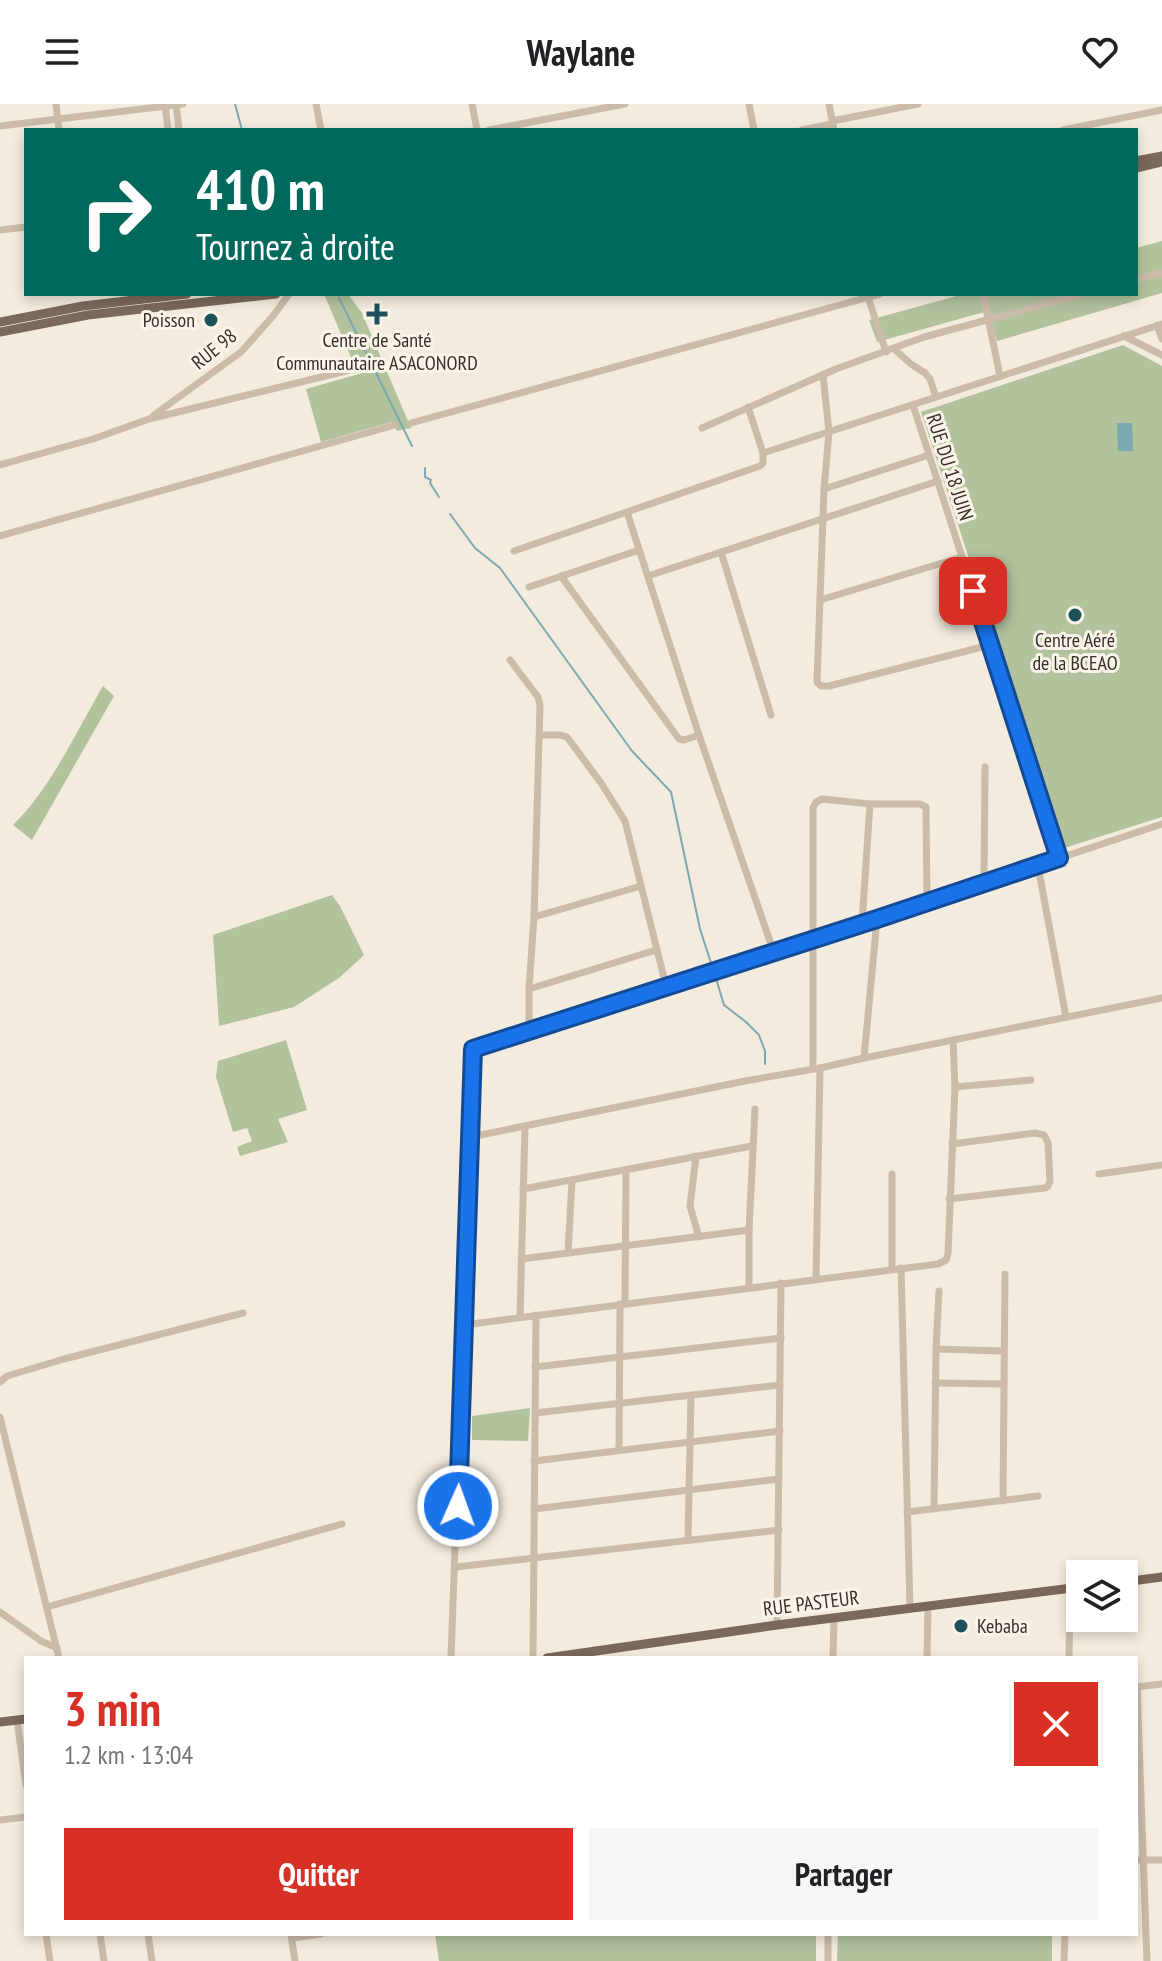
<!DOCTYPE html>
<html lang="fr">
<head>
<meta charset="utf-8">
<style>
  body { margin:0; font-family:"PT Sans Narrow",sans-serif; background:#f6f6f6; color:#202124; height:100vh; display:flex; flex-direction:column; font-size:30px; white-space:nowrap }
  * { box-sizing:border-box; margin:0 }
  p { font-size:26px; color:#757577 }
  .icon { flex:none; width:44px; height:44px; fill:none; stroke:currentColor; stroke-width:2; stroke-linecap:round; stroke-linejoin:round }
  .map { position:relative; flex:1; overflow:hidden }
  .panel { position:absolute; left:24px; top:1552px; width:1114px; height:280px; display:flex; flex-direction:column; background:#fff; border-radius:0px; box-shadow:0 4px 12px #0003 }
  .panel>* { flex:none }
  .guide { position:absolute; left:24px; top:24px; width:1114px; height:168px; border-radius:0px; box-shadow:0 4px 12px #0003; background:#00695c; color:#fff; overflow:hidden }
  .buttons { position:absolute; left:1066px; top:1456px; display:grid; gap:16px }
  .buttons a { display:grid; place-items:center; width:72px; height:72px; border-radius:0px; background:#fff; box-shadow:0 4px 12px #0003; font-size:40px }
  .pin { position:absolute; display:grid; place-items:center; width:68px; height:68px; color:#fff; margin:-34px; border-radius:16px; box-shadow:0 4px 12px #0006 }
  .me { position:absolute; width:88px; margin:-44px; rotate:2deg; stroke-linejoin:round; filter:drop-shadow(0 0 6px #0008) }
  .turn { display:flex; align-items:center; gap:28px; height:168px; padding:0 40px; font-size:36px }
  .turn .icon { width:104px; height:104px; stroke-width:2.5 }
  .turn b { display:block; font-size:56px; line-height:68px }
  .round { display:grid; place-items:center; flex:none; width:84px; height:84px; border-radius:0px; background:#f6f6f6 }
  .head { display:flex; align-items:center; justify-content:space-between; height:136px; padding:0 40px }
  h1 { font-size:48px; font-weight:700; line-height:60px; color:#d93025 }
  .primary-button { display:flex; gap:16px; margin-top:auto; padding:16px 40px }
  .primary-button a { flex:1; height:92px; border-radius:0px; background:#d93025; color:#fff; font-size:32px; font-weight:700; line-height:92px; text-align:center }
  .primary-button a+a { background:#f6f6f6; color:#202124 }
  header { display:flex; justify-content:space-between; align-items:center; height:104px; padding:0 40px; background:#fff; font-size:36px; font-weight:700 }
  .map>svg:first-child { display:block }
  .green { fill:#b2c29d }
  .water { fill:#7ca9b0 }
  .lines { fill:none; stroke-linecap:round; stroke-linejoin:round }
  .stream { stroke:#7ca9b0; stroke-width:2 }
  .minor { stroke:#cbbca9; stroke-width:7 }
  .major { stroke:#7a685a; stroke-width:9 }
  .route-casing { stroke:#114b97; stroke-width:20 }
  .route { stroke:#1a73e8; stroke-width:14 }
  .poi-dot { fill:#1e505a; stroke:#faf4ea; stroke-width:3 }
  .labels { text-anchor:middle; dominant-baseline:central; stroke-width:6; stroke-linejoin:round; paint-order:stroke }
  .poi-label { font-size:20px; fill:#382f29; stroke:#faf4ea }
  .street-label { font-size:20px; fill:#382f29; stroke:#faf4ea }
</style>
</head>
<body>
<header><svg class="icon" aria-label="menu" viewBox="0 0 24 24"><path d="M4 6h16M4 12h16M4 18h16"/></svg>Waylane<svg class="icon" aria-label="heart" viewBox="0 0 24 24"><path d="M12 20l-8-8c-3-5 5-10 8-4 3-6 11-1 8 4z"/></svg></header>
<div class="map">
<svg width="1162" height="1857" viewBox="0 0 1162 1857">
  <rect width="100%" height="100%" fill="#f3ebdd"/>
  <g class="green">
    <polygon points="1162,137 1162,189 997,237 988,207 877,238 869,216 964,190 1136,190 1136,144"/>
    <polygon points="324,190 348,190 362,209 411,324 397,327 392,318 321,338 306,285 366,268 352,256"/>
    <polygon points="1123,241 1162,262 1162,713 1064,744 921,308"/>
    <path d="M103,582L114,592L32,736L13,721C51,684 76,628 103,582Z"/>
    <polygon points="332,791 340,802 364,851 339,874 294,903 219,922 213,831"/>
    <polygon points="286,936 307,1006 278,1015 288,1038 240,1052 237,1043 252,1037 247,1024 233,1028 216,973 218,957"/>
    <polygon points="530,1304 528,1337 472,1336 472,1312"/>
    <polygon points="435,1830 816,1830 816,1857 439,1857"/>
    <polygon points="838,1830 1052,1830 1052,1857 837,1857"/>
  </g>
  <polygon class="water" points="1117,319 1132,319 1133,347 1118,347"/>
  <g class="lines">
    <g class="stream">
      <polyline points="235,0 242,26"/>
      <polyline points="339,194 412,342"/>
      <polyline points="425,364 425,373 431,376 430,379 439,393"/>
      <polyline points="450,410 475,444 500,464 632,647 671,688 700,825 713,865"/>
      <polyline points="715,871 724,901 746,918 759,931 765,947 765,960"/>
    </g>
    <g class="minor">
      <polyline points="56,0 59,26"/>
      <polyline points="165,0 168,26"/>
      <polyline points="176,0 179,26"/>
      <polyline points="316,0 321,26"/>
      <polyline points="472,0 477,26"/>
      <polyline points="749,0 754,26"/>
      <polyline points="829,0 834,26"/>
      <polyline points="832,17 918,0"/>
      <polyline points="0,22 183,0"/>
      <polyline points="489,26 625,0"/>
      <polyline points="802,26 832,20"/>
      <polyline points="1063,26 1162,6"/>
      <polyline points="0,126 26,123"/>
      <polyline points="1136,176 1162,169"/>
      <polyline points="983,190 1000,272"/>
      <polyline points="868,193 886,248"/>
      <polyline points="1157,221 1162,235"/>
      <polyline points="1124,232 1162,251"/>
      <polyline points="894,245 911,260 925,269 930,275 936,293"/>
      <polyline points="823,271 829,328 824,385 817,578 821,582 829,582 990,541"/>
      <polyline points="913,301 1059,754"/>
      <polyline points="154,311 241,248 273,212 289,190"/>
      <polyline points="411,319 880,190"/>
      <polyline points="702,324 836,265 924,233 1083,190"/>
      <polyline points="763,349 1162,220"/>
      <polyline points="0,361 93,335 149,315 350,266"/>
      <polyline points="824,385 929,351"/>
      <polyline points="627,408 699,631 774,849"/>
      <polyline points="0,432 395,321"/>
      <polyline points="514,447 760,362 763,359 763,349 748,303"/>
      <polyline points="721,448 771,611"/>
      <polyline points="561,472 679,635 684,636 699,631"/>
      <polyline points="648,472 938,377"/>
      <polyline points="529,483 639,446"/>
      <polyline points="820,496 962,453"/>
      <polyline points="510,556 538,593 540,601 534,813"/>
      <polyline points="540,631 560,631 567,633 601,679 625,717 666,882"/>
      <polyline points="1038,762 1066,913"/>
      <polyline points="984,779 985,663"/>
      <polyline points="862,819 870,700"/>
      <polyline points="529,885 534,813 641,782"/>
      <polyline points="529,927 529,885 656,846"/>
      <polyline points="864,954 877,815"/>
      <polyline points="813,965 813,704 816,698 822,695 870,700 920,700 926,703 927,799"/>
      <polyline points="955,983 1031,976"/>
      <polyline points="471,1033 745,977 820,964 864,954 1162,894"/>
      <polyline points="696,1052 690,1102 699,1133"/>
      <polyline points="892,1070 892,1165"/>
      <polyline points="1099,1070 1162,1061"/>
      <polyline points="523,1085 752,1042"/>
      <polyline points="949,1095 1045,1084 1048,1082 1050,1077 1048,1039 1044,1031 1035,1029 952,1040"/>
      <polyline points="568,1149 572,1076"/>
      <polyline points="521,1155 749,1126"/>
      <polyline points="901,1164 910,1505"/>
      <polyline points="816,1175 820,964"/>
      <polyline points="749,1183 749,1126 755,1005"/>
      <polyline points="625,1199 626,1066"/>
      <polyline points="520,1213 525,1022"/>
      <polyline points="464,1221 938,1160 946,1156 948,1150 955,983 953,936"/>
      <polyline points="936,1245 1004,1247"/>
      <polyline points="535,1263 781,1234"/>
      <polyline points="0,1278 7,1272 64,1255 243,1209"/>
      <polyline points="935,1279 1004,1280"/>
      <polyline points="535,1309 780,1281"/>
      <polyline points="0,1313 59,1554"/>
      <polyline points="619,1346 620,1200"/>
      <polyline points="534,1357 780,1327"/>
      <polyline points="1003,1397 1005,1170"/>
      <polyline points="534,1405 779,1375"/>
      <polyline points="934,1405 936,1245 939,1187"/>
      <polyline points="907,1408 1038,1392"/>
      <polyline points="688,1436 691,1291"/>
      <polyline points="456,1463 779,1426"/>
      <polyline points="47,1503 342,1420"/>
      <polyline points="0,1508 41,1537 57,1544"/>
      <polyline points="777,1521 781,1179"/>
      <polyline points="451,1554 473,945 877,815 1162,720"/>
      <polyline points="533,1554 536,1211"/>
      <polyline points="833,1554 834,1514"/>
      <polyline points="927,1554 928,1502"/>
      <polyline points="1069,1554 1070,1485"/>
      <polyline points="1136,1583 1162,1580"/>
      <polyline points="1137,1583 1147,1857"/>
      <polyline points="17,1616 26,1681"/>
      <polyline points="0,1716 26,1713"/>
      <polyline points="1136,1756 1162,1756"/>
      <polyline points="46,1830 50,1857"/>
      <polyline points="100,1830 104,1857"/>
      <polyline points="148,1830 152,1857"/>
      <polyline points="291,1831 295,1857"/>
      <polyline points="292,1834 321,1830"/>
      <polyline points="828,1857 828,1830"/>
      <polyline points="1064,1857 1065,1830"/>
    </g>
    <g class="major">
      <polyline points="1136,57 1162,52"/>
      <polyline points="1136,64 1162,58"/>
      <polyline points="0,218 83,202 187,190"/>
      <polyline points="0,228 88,211 276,190"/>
      <polyline points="1124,1478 1162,1473"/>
      <polyline points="547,1554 777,1521 1080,1483"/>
      <polyline points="0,1618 26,1615"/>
    </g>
  </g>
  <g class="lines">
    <g class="route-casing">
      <polyline id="route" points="458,1402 473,945 877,815 1059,754 973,487"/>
    </g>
    <use href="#route" class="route"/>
  </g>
  <g class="poi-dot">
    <path d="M373 198h8v8h8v8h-8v8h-8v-8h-8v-8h8z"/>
    <circle cx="211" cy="216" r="8"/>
    <circle cx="1075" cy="511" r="8"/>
    <circle cx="961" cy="1522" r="8"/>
  </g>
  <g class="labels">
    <g class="poi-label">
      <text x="195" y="216" text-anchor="end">Poisson</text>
      <text x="377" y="236">Centre de Santé<tspan x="377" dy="23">Communautaire ASACONORD</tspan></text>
      <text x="1075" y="536">Centre Aéré<tspan x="1075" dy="23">de la BCEAO</tspan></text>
      <text x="977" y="1522" text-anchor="start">Kebaba</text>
    </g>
    <g class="street-label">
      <text transform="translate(214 245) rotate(-39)">RUE 98</text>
      <text transform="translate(950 363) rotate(72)">RUE DU 18 JUIN</text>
      <text transform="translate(811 1499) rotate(-7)">RUE PASTEUR</text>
    </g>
  </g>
</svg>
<div class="buttons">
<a><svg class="icon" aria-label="layers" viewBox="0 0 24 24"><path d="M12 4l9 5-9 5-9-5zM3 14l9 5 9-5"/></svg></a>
</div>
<div class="pin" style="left:973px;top:487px;background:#d93025"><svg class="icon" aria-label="arrive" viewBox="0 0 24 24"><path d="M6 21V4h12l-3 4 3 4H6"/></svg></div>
<svg class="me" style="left:458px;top:1402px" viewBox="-20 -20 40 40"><circle r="17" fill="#1a73e8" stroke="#fff" stroke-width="3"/><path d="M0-11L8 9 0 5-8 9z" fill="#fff"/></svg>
<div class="guide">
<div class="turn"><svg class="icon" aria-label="right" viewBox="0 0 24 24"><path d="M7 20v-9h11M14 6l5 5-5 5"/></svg><div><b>410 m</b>Tournez à droite</div></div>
</div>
<section class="panel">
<div class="head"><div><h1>3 min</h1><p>1.2 km · 13:04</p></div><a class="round" style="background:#d93025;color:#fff"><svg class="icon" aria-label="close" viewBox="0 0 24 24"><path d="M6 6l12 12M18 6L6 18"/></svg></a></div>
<div class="primary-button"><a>Quitter</a><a>Partager</a></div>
</section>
</div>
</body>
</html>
